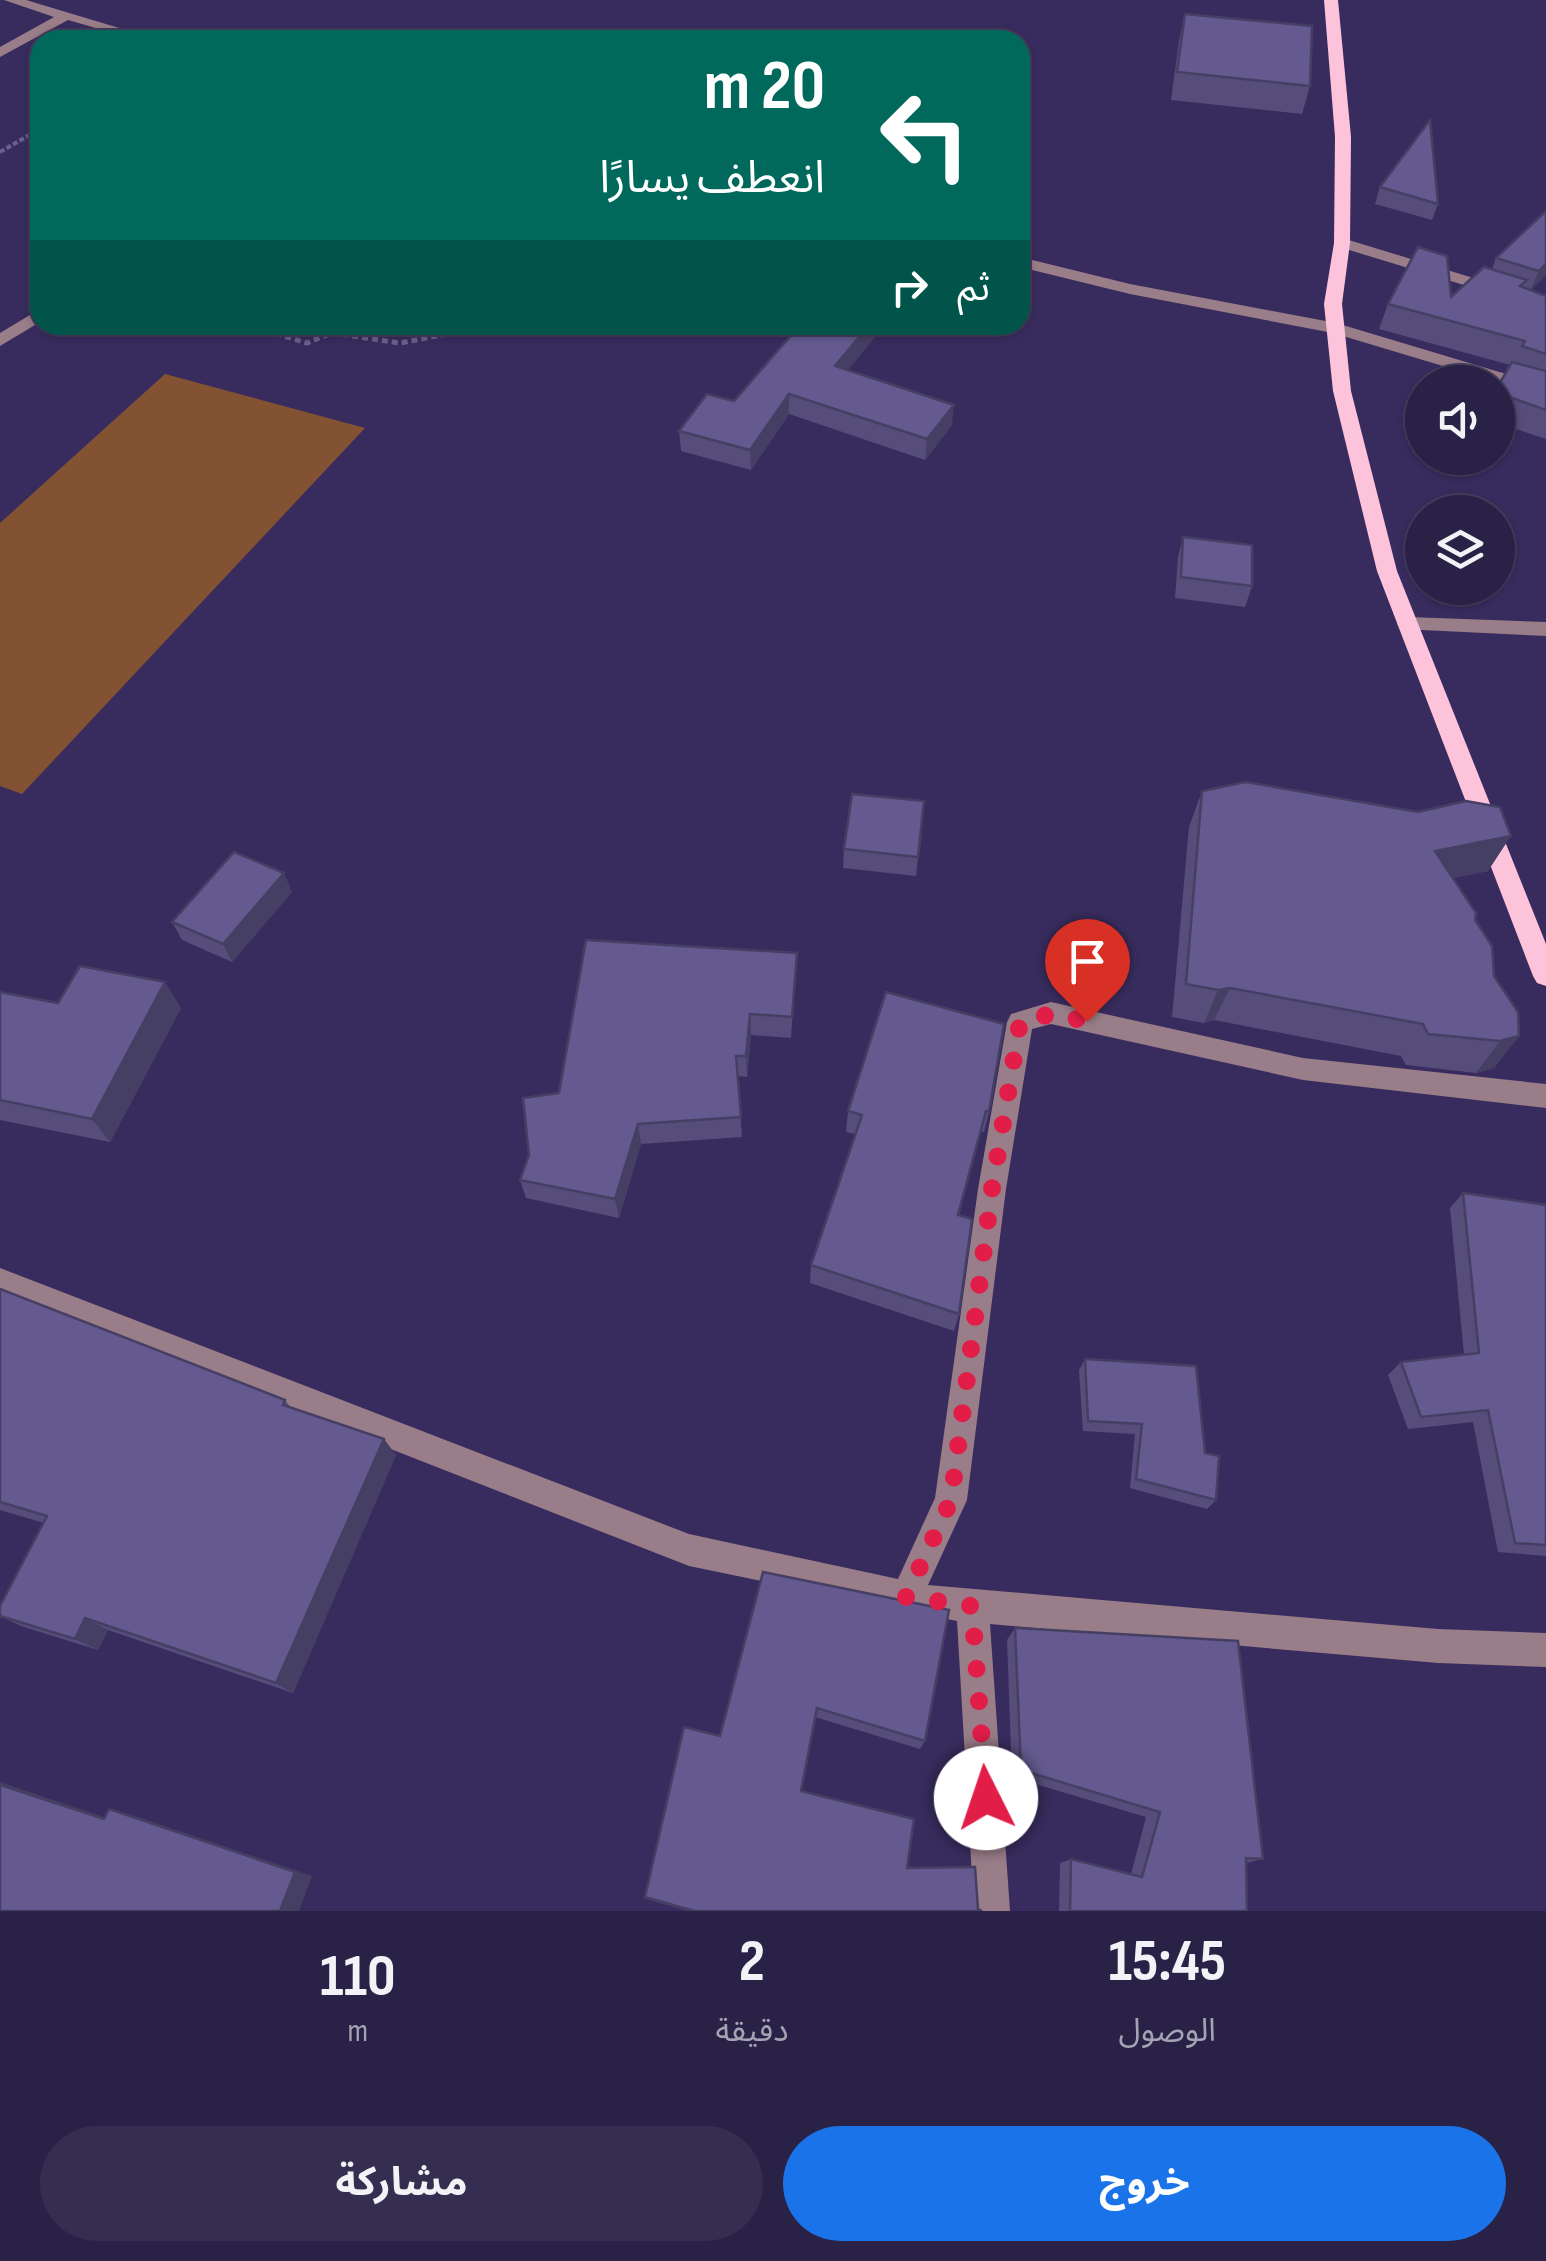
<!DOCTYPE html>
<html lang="ar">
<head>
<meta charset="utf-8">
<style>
  body { margin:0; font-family:"Sofia Sans Condensed","Noto Sans Arabic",sans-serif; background:#362e51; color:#f1f3f6; direction:rtl; height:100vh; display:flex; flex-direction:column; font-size:38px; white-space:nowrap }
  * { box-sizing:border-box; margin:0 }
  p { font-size:32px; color:#a5a3b3 }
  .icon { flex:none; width:55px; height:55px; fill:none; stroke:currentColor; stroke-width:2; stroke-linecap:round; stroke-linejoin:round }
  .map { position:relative; height:1911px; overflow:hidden; direction:ltr }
  .drawer { display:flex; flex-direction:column; background:#2a2146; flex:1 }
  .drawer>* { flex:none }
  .hud { position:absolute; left:30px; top:30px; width:1000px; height:305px; border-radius:30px; box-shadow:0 2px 8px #0004,0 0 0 2px #463e5f; direction:rtl; background:#00695c; color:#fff; overflow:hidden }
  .buttons { position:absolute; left:1405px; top:365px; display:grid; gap:20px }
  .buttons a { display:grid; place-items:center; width:110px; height:110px; border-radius:50%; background:#2a2146; box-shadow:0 2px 8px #0004,0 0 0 2px #463e5f; font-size:50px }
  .pin { position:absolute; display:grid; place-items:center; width:85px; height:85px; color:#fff; margin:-102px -42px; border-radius:50% 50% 50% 0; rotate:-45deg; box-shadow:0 0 10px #0007 }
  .pin .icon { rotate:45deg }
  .me { position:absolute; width:110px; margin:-55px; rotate:356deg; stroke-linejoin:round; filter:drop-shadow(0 0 8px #0008) }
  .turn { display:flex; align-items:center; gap:35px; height:210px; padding:0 40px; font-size:45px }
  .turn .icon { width:130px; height:130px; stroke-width:2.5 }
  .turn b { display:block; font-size:70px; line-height:85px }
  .then { display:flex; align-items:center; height:95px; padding:0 40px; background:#0003; gap:20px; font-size:38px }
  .eta { display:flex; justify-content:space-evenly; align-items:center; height:170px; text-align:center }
  .eta b { font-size:60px; font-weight:700; line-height:70px }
  .primary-button { display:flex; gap:20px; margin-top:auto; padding:20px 40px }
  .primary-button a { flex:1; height:115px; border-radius:60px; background:#1a73e8; color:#fff; font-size:40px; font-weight:700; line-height:115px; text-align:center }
  .primary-button a+a { background:#362e51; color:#f1f3f6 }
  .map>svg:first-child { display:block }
  .green { fill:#825233 }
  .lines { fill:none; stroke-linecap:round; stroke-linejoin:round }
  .path-far1 { stroke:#6a618d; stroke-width:4; stroke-dasharray:5 2.5; stroke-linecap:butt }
  .path { stroke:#6a618d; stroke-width:5; stroke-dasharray:6 4; stroke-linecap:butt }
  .minor { fill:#997d88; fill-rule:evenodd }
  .major { fill:#fcc3db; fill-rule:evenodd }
  .wall { fill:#564d7b }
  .shaded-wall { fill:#463f64 }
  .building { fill:#645a8f; stroke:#463f64; stroke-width:2.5 }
  .route { stroke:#e11d48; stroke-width:18; stroke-dasharray:0 32.4 }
</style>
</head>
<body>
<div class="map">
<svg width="1546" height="1911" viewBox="0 0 1546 1911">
  <rect width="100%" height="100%" fill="#382c5e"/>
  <polygon class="green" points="165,374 365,428 22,794 0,786 0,523"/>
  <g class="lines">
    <polyline class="path-far1" points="0,152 40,129"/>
    <polyline class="path" points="247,325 307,343 332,333 400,343 495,325"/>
    <g class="minor">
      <polygon points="4,0 26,0 159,40 137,40 68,20 0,57 0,47 54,17"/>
      <polygon points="1342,238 1546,300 1546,310 1336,246 1336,240"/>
      <polygon points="1020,257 1130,284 1336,323 1546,386 1546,397 1333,333 1130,294 1020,267"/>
      <polygon points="40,309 40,322 0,346 0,333"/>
      <polygon points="1408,617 1546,622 1546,636 1401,629 1397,624 1401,619"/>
      <polygon points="1051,1002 1303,1058 1546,1084 1546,1108 1303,1080 1051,1024 1032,1029 1006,1189 967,1500 928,1585 1438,1629 1546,1633 1546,1667 1438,1663 990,1624 1010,1911 974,1911 957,1621 689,1566 0,1296 0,1268 689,1534 898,1579 935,1498 978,1189 1007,1022 1011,1014"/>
    </g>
    <polygon class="major" points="1324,0 1338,0 1351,137 1350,243 1342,304 1351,391 1397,571 1546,944 1546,986 1537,983 1533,976 1377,571 1333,391 1324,304 1334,243 1335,137"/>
  </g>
  <g class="wall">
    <polygon points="1185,14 1310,86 1302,114 1171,100 1179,41"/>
    <polygon points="40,123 40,147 32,127"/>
    <polygon points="1380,187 1438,204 1432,220 1375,204"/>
    <polygon points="1546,211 1546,275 1530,290 1546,296 1546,439 1498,423 1498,386 1510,365 1379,329 1388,304 1451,297 1492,269 1496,258"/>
    <polygon points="800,325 885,325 847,370 952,425 925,460 789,414 751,470 681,451 679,431 734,401"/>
    <polygon points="1183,537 1252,586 1245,607 1175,598 1178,557"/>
    <polygon points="1202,791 1488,871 1453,878 1475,920 1494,976 1519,1036 1494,1068 1476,1073 1406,1065 1401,1056 1214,1020 1204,1023 1172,1017 1189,827"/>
    <polygon points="924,801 916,876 843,868 844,849"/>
    <polygon points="292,892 232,962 182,940 172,922"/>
    <polygon points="797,953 791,1038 751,1035 747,1077 738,1076 742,1137 641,1144 619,1218 526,1198 520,1180 559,1093"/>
    <polygon points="0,992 58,1003 181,1008 110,1142 0,1120"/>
    <polygon points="886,992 989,1112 984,1132 981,1132 959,1215 959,1314 954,1331 810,1283 811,1265 855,1134 846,1132 848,1111"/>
    <polygon points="1463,1193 1546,1205 1546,1556 1498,1552 1473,1422 1408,1429 1388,1375 1401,1362 1464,1355 1450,1208"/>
    <polygon points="0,1289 285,1400 291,1408 396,1455 293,1693 108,1630 98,1650 21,1626 0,1616 44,1523 0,1510"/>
    <polygon points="1085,1359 1205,1453 1216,1500 1207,1509 1130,1488 1135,1434 1083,1431 1079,1370"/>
    <polygon points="763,1572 925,1741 920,1749 815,1717 801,1791 907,1868 982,1911 689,1911 650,1900 645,1897 720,1736"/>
    <polygon points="1015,1628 1263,1859 1246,1863 1247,1911 1059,1911 1060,1863 1071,1859 1131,1874 1146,1817 1012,1777 1007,1640"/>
  </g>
  <g class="shaded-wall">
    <polygon points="1546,264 1546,275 1530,291 1539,271"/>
    <polygon points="869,325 885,325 834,387 835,366"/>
    <polygon points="789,394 789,414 751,470 750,450"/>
    <polygon points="954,405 952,425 925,460 927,439"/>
    <polygon points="1511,836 1488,871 1414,886 1435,851"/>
    <polygon points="284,873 292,892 232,962 223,944"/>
    <polygon points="165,982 181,1008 110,1142 92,1119"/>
    <polygon points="1230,988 1214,1020 1204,1023 1218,990"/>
    <polygon points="750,1014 751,1035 747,1077 746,1056"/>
    <polygon points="1519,1036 1494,1068 1476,1073 1500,1041"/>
    <polygon points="638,1124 641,1144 619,1218 615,1199"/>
    <polygon points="384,1439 396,1455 293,1693 276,1683"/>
    <polygon points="85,1618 108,1630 98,1650 75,1639"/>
    <polygon points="0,1782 127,1825 104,1819 0,1785"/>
    <polygon points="109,1809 132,1815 312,1876 299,1911 280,1911"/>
  </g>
  <g class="building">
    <polygon points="1185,14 1312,26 1310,86 1177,72"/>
    <polygon points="1430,120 1438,204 1380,187"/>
    <polygon points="1546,211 1546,264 1539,271 1496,258"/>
    <polygon points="1418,247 1447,256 1451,297 1484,267 1527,280 1520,286 1546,296 1546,354 1522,346 1525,341 1388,304"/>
    <polygon points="800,325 869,325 835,366 954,405 927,439 789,394 750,450 679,431 707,394 734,401"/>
    <polygon points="1512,362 1546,371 1546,410 1498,393 1498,386"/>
    <polygon points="1183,537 1252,545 1252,586 1181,577"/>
    <polygon points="1246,782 1418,812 1466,801 1500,807 1511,836 1435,851 1476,913 1475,920 1492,946 1494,976 1518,1012 1519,1036 1500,1041 1428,1034 1423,1024 1230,988 1218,990 1186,984 1202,791"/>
    <polygon points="852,794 924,801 918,857 844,849"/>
    <polygon points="234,852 284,873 223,944 172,922"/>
    <polygon points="586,940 797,953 792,1017 750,1014 746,1056 736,1056 741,1117 638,1124 615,1199 520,1180 529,1155 523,1098 559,1093"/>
    <polygon points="80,966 165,982 92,1119 0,1100 0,992 58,1003"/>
    <polygon points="886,992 1004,1024 989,1112 986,1111 958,1215 972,1219 959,1314 811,1265 862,1115 848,1111"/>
    <polygon points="1463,1193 1546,1205 1546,1545 1515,1543 1488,1410 1421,1417 1401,1362 1479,1353"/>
    <polygon points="0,1289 285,1400 283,1405 384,1439 276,1683 85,1618 75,1639 0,1616 0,1606 47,1516 0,1502"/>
    <polygon points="1085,1359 1196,1366 1205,1453 1219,1456 1216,1500 1136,1479 1142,1424 1088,1421"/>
    <polygon points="763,1572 949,1610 925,1741 817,1708 801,1791 914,1819 907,1868 975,1867 978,1909 982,1911 694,1911 645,1897 684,1727 720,1736"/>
    <polygon points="1015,1628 1238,1641 1263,1859 1246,1858 1247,1911 1070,1911 1071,1859 1142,1877 1160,1812 1021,1770"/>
    <polygon points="0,1785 104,1819 109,1809 295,1872 280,1911 0,1911"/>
  </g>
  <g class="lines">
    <polyline class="route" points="986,1798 972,1606 906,1597 951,1500 992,1189 1020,1022 1051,1014 1087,1021"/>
  </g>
</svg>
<div class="buttons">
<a><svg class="icon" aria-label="sound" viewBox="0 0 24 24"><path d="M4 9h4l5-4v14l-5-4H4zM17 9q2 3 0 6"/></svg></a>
<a><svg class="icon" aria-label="layers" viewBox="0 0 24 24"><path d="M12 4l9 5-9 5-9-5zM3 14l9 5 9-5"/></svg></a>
</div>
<div class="pin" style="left:1087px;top:1021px;background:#d93025"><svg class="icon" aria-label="arrive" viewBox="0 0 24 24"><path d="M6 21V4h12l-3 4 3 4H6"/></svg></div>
<svg class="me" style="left:986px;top:1798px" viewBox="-20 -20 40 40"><circle r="19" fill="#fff"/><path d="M0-13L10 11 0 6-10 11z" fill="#e11d48"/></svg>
<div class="hud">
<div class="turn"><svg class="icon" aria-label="left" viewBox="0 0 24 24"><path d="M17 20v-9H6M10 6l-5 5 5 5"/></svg><div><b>20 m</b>انعطف يسارًا</div></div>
<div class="then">ثم<svg class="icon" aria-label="right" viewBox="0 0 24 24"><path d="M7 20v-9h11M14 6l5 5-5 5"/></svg></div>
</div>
</div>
<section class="drawer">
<div class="eta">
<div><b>15:45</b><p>الوصول</p></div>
<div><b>2</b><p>دقيقة</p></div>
<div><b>110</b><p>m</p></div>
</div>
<div class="primary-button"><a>خروج</a><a>مشاركة</a></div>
</section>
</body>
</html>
